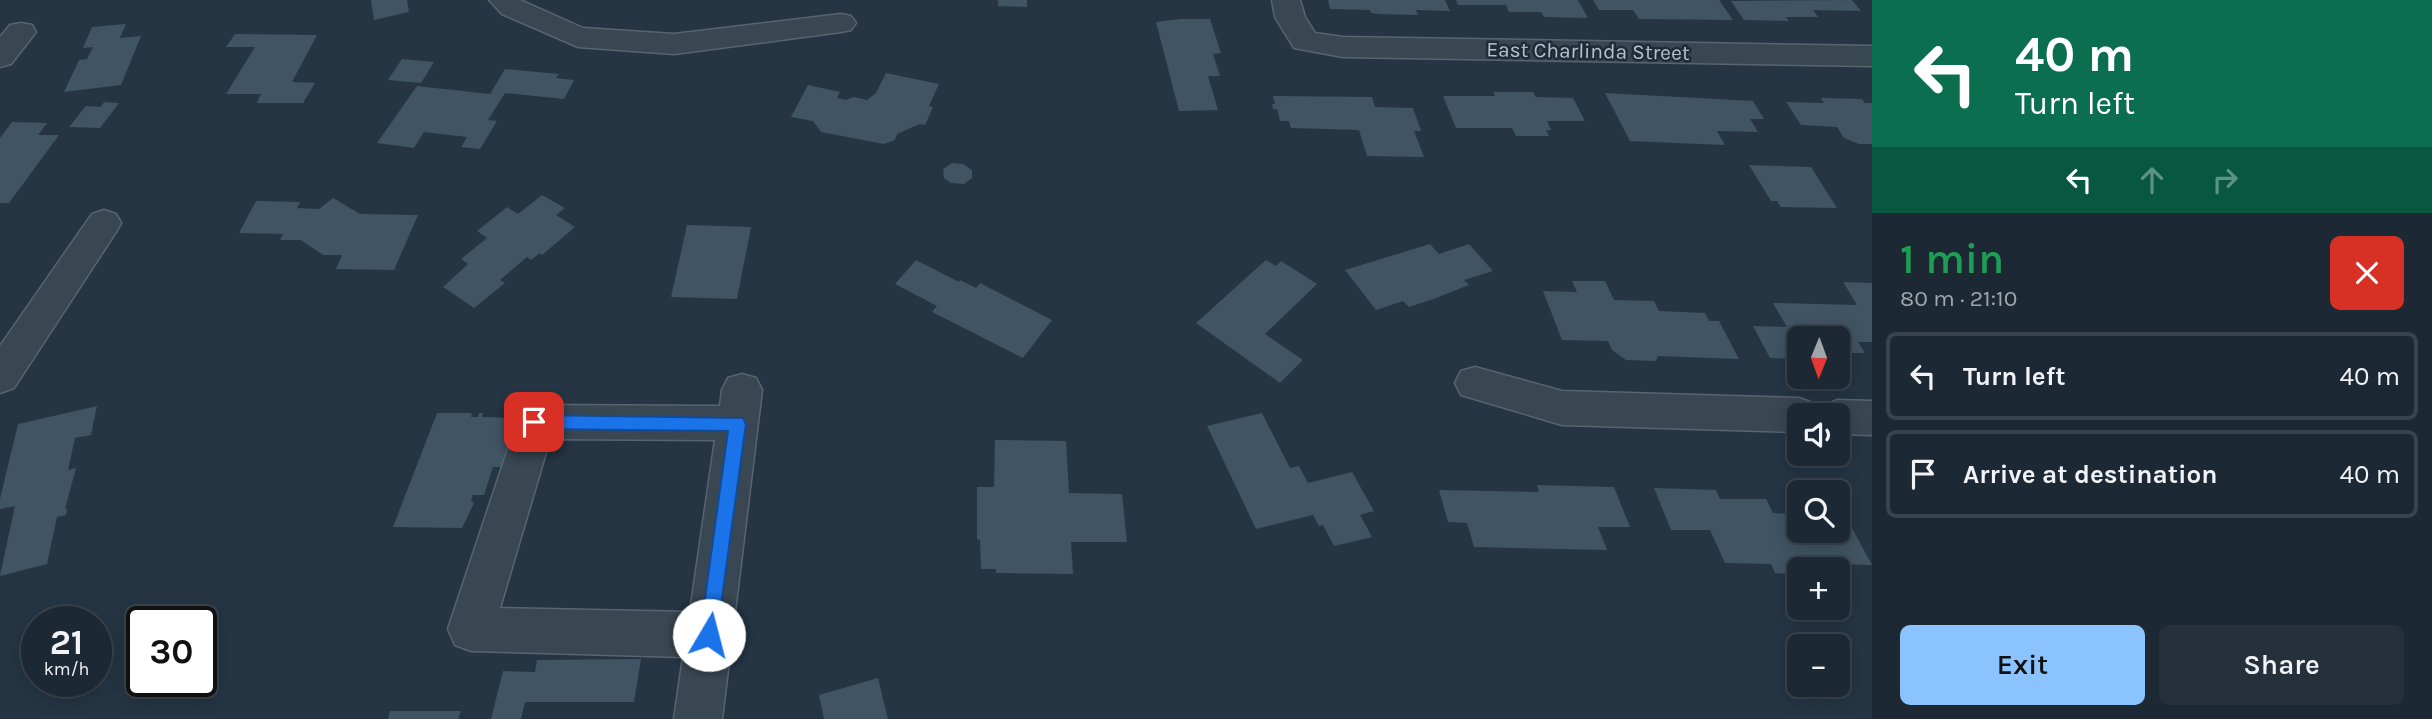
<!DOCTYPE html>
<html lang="en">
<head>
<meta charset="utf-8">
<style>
  body { margin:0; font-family:Karla,sans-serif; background:#25303b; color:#f1f3f6; height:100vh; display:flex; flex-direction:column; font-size:26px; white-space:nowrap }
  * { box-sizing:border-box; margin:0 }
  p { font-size:23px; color:#a0a6ac }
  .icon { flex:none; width:38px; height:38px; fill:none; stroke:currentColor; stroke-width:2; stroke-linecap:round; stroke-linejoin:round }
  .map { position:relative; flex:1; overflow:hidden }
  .panel { display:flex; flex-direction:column; background:#1c2833; width:560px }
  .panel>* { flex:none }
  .top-card { background:#0b6e4f; color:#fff; overflow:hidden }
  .needle { width:46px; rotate:181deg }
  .tools { position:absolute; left:1787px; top:326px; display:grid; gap:14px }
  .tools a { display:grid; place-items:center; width:63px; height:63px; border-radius:10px; background:#1c2833; box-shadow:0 4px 18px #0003,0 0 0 2px #3a444e; font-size:35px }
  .speed { position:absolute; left:21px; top:606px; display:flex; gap:14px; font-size:35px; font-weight:700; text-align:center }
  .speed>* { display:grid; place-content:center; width:91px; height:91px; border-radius:50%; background:#1c2833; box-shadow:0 4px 18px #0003,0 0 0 2px #3a444e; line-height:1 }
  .speed small { font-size:18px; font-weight:400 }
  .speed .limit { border:4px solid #111; border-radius:10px; background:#fff; color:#111 }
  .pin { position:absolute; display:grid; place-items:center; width:60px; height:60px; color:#fff; margin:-30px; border-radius:14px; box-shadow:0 4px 10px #0006 }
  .me { position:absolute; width:77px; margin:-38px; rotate:8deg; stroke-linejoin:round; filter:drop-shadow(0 0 5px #0008) }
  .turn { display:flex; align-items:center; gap:24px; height:147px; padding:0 28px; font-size:32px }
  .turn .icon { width:91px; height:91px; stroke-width:2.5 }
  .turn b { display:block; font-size:49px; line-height:60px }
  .lanes { display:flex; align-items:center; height:66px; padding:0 28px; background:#0003; justify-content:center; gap:35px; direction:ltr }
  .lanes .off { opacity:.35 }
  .round { display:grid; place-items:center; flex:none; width:74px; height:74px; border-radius:10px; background:#25303b }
  .overview { display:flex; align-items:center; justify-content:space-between; height:119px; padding:0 28px }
  h1 { font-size:42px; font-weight:600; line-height:52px; color:#1e9e55 }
  .action { display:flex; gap:14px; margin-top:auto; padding:14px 28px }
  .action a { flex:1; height:80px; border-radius:10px; background:#8ac3fe; color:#111; font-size:28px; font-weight:600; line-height:80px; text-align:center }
  .action a+a { background:#25303b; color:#f1f3f6 }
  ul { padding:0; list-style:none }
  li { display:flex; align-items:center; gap:21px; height:88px; margin:0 14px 10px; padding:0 14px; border:4px solid #3a444e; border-radius:10px }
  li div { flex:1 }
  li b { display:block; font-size:26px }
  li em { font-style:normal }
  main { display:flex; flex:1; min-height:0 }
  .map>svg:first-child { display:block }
  .building { fill:#415463 }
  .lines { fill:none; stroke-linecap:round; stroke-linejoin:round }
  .minor-casing { stroke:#586470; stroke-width:3 }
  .minor { fill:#394753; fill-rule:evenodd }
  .route { fill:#1a73e8; stroke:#114b97; stroke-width:2 }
  .labels { text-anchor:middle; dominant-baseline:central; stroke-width:5; stroke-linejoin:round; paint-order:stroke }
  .far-street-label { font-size:21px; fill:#b7c1cd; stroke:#1e2c38 }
</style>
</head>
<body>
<main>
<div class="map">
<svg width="1872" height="719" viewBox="0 0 1872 719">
  <rect width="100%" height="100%" fill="#253544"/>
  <g class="building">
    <polygon points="371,0 407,0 409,12 374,20"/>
    <polygon points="998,0 1027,0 1027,7 998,6"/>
    <polygon points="1328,0 1445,0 1450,11 1416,10 1418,15 1380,14 1371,13 1370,10 1330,9"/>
    <polygon points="1456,0 1578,0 1588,18 1544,17 1541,12 1509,12 1506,5 1458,5"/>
    <polygon points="1593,0 1719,0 1733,20 1639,19 1633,10 1599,10"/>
    <polygon points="1852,0 1861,11 1813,10 1818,17 1786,17 1789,21 1744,20 1731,1"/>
    <polygon points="1181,19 1210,19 1221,53 1213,54 1220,76 1208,76 1218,110 1179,111 1156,22"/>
    <polygon points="126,24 120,38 141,36 121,85 64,92 79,60 87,59 93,47 83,48 92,27"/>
    <polygon points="235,34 317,35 292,82 315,83 303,103 257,103 261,94 226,94 255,47 226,47"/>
    <polygon points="402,59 434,62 421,83 388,80"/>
    <polygon points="505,69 559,74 556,78 574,80 564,99 505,93 488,120 497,121 480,149 461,147 467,137 424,132 414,148 377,143 417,86 490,94"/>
    <polygon points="886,73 939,84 929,106 933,107 925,125 920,124 897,134 895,140 884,144 821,132 813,121 791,117 808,85 840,92 837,98 846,100 854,97 867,100 876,93"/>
    <polygon points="1493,92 1533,92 1536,97 1573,98 1585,121 1547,121 1551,130 1546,130 1549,136 1516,136 1512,128 1456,128 1443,96 1495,96"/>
    <polygon points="1605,93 1753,101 1764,119 1750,119 1758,132 1717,131 1725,145 1630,141"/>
    <polygon points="1273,96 1372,97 1375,107 1413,108 1421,131 1414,131 1424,157 1367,156 1359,130 1291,128 1289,121 1280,121 1277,109 1273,109 1272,104 1275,104"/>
    <polygon points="1821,98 1862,99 1865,103 1872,103 1872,144 1859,144 1844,138 1837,127 1801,125 1786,102 1824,103"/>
    <polygon points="104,102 119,103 100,128 69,127 86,106 101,107"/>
    <polygon points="12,122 47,123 38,135 59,135 9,203 0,203 0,138"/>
    <polygon points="952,163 963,164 972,170 972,178 964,184 951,183 944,178 943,169"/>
    <polygon points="1749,165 1811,167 1837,208 1781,207 1777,201 1771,201"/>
    <polygon points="542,195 565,208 556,215 575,227 542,255 540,253 531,260 527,257 500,280 505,283 474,308 443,287 468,264 461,259 487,238 477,231 507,207 518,214"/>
    <polygon points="333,198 360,214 418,215 394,270 336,269 342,255 323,255 301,240 280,240 283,234 239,233 256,201 300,202 297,208 319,209"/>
    <polygon points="687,225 751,227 737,299 671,297"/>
    <polygon points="1430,244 1439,254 1469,244 1493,271 1464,280 1469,285 1436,298 1409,307 1403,301 1376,310 1345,270"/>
    <polygon points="916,260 959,282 960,280 976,288 980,283 1052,320 1023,358 932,312 937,306 895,284"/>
    <polygon points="1266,260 1276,266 1281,261 1317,284 1265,334 1303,360 1280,383 1196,323"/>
    <polygon points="1572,281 1605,281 1614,300 1654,301 1659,311 1705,313 1709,321 1719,321 1739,359 1658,356 1656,361 1626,360 1612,350 1608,341 1562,340 1543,291 1577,292"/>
    <polygon points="1843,282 1872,283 1872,342 1858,342 1865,353 1838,353 1838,338 1799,338 1799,359 1770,358 1753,326 1787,327 1773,303 1857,305"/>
    <polygon points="97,406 91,435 75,438 68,470 76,468 65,509 67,508 66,515 57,517 47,564 0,576 15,506 0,509 0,499 18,424"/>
    <polygon points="437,413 472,413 471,417 478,417 479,413 483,413 482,417 519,418 506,467 493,467 484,495 473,495 471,501 474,503 462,528 393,527"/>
    <polygon points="1262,413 1290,468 1299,466 1308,483 1352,472 1374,511 1360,515 1372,537 1334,546 1323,525 1319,526 1313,515 1256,529 1207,426"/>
    <polygon points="995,440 1066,441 1069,493 1122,494 1127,542 1071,542 1073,574 996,573 996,569 981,569 980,540 977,539 977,487 994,487"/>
    <polygon points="1537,485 1614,487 1630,527 1598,527 1607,550 1474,547 1467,523 1448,522 1439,490 1539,492"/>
    <polygon points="1654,488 1716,490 1720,499 1766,499 1773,513 1799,514 1799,530 1838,530 1838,515 1845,515 1872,565 1826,564 1828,569 1799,569 1799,574 1775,573 1771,564 1725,563 1710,530 1671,530"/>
    <polygon points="641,659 634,702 525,702 521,719 491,719 503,671 535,672 537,660"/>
    <polygon points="878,678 888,719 824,719 819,695"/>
    <polygon points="390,711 461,711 458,719 388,719"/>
  </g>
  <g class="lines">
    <g class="minor-casing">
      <g id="minor">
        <polygon points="489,0 520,0 583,28 674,34 841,14 851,16 856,23 851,30 841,32 674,54 578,47 502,14"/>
        <polygon points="1272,0 1300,0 1305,17 1315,33 1343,37 1872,46 1872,66 1343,57 1294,48 1275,17"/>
        <polygon points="21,23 32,25 36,32 11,64 0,67 0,37 10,25"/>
        <polygon points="104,210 116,214 121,223 116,232 14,388 0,393 0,346 92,214"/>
        <polygon points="1475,367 1562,391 1799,398 1813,403 1819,415 1799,415 1799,432 1562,425 1461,395 1455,383 1461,371"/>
        <path d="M742,374L756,378L762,390L722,719H674L683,657L471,651L455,645L448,629L521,410L535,405L720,406L722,390L728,378ZM550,439L715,440L690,612L500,608Z"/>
        <polygon points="1838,400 1872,401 1872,435 1838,434 1838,415 1819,415 1824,405"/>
      </g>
    </g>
    <use href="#minor" class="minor"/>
  </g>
  <polygon class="route" points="534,415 743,418 746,424 716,641 709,644 703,641 700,635 728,431 534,429 529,427 526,422 529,417"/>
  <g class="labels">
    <g class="far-street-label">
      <text transform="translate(1588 51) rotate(1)">East Charlinda Street</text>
    </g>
  </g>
</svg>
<div class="tools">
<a><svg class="needle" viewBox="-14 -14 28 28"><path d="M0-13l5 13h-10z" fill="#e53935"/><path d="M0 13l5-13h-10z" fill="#a0a6ac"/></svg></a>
<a><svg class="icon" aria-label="sound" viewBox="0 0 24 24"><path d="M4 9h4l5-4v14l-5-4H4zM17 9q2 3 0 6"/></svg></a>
<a><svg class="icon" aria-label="search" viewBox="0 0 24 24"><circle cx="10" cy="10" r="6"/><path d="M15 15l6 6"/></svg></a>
<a>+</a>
<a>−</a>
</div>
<div class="speed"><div>21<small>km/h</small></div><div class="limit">30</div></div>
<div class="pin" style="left:534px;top:422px;background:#d93025"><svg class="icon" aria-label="arrive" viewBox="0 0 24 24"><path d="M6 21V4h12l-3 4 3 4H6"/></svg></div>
<svg class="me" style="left:709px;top:635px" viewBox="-20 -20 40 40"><circle r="19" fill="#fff"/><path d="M0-13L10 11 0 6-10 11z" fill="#1a73e8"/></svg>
</div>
<section class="panel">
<div class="top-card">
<div class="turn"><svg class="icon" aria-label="left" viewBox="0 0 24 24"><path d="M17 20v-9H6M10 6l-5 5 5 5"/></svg><div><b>40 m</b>Turn left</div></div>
<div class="lanes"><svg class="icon" aria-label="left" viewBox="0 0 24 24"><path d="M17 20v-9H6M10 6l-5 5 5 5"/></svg><svg class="icon off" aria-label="ahead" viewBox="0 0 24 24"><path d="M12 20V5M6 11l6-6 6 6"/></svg><svg class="icon off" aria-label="right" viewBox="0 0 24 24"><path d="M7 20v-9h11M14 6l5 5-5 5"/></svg></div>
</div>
<div class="overview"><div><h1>1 min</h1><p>80 m · 21:10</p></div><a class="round" style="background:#d93025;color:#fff"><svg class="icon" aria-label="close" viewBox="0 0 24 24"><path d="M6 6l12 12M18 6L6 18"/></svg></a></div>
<ul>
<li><svg class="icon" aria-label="left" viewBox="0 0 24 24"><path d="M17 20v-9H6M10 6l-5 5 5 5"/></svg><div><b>Turn left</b></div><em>40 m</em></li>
<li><svg class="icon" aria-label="arrive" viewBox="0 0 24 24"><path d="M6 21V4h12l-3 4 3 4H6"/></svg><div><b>Arrive at destination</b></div><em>40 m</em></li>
</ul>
<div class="action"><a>Exit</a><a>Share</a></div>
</section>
</main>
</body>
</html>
